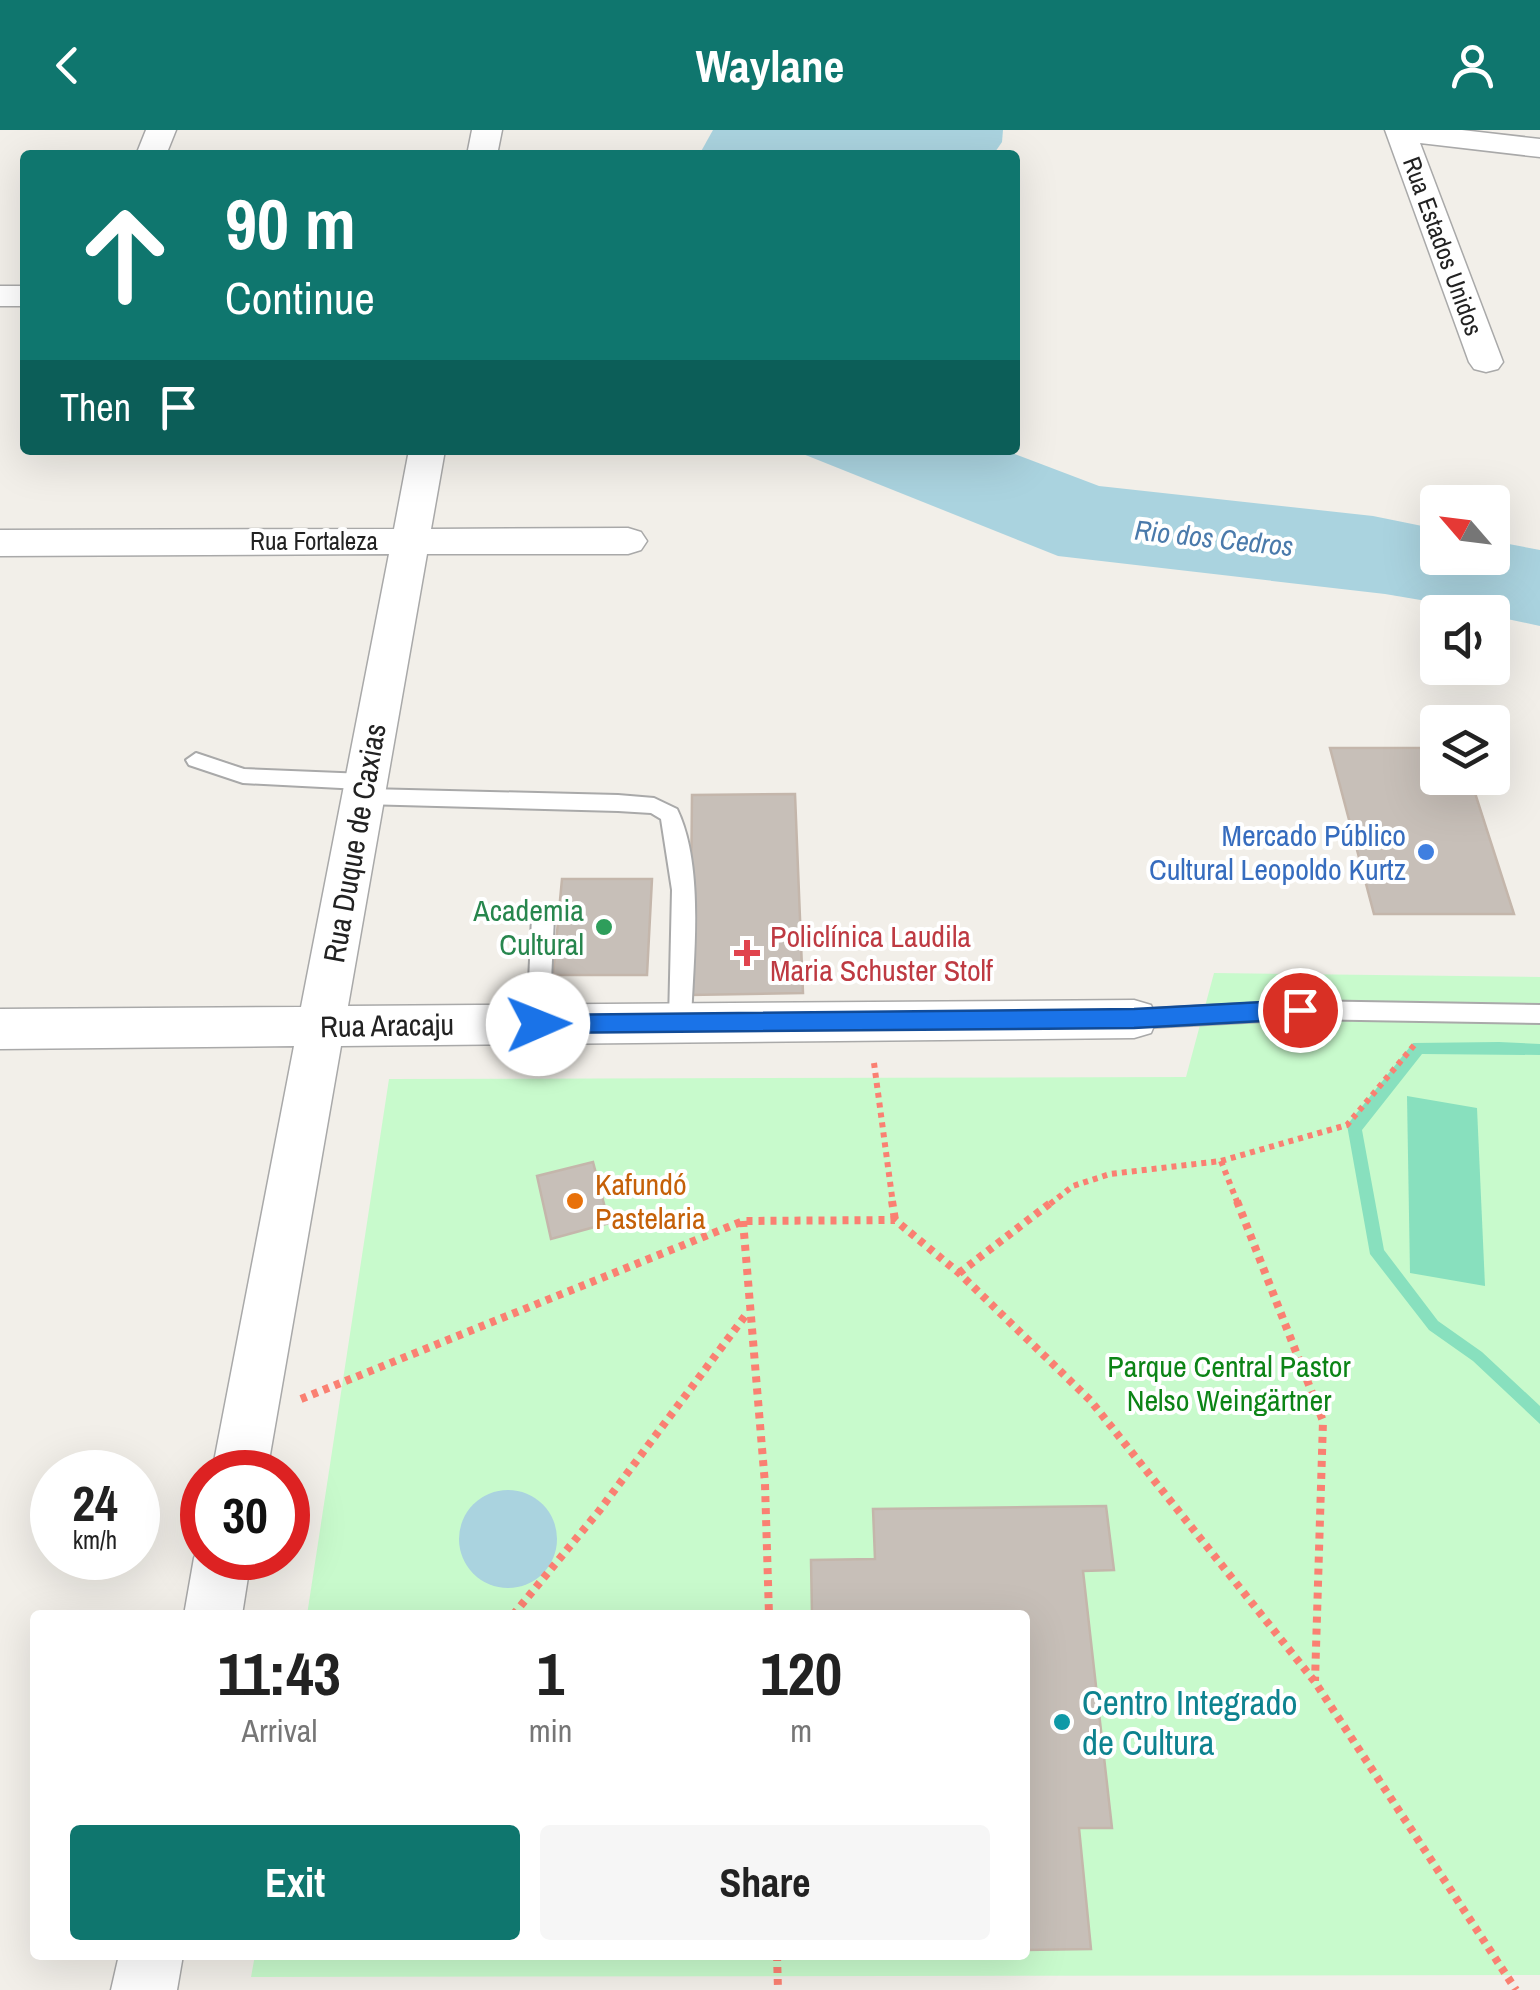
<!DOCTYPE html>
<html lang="en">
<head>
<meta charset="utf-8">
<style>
  body { margin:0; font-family:"Archivo Narrow",sans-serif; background:#f6f6f6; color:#222; height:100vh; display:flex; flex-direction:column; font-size:38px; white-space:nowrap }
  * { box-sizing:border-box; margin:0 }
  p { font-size:32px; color:#767676 }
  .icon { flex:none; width:55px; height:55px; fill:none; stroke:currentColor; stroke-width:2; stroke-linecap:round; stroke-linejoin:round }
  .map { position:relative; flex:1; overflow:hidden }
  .sheet { position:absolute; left:30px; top:1480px; width:1000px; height:350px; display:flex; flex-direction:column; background:#fff; border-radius:10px; box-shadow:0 10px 40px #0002 }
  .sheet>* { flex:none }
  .guide { position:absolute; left:20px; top:20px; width:1000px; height:305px; border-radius:10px; box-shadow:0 10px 40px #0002; background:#0f766e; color:#fff; overflow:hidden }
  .needle { width:65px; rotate:298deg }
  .controls { position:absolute; left:1420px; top:355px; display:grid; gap:20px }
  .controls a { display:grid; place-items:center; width:90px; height:90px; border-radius:10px; background:#fff; box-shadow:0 10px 40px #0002; font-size:50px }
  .speed { position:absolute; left:30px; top:1320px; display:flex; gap:20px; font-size:50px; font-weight:700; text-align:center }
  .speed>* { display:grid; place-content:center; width:130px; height:130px; border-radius:50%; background:#fff; box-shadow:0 10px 40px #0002; line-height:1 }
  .speed small { font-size:25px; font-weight:400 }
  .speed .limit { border:15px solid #d22; background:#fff; color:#111 }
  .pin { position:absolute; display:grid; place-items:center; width:85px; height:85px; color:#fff; margin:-42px; border:5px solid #fff; border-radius:50%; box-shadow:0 2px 10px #0007 }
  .me { position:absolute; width:110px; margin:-55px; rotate:89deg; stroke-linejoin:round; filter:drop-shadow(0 0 8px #0008) }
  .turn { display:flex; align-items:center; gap:35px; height:210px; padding:0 40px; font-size:45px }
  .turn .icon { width:130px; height:130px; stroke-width:2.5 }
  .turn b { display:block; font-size:70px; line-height:85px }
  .then { display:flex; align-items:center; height:95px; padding:0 40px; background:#0003; gap:20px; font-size:38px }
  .eta { display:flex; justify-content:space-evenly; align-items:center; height:170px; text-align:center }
  .eta b { font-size:60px; font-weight:800; line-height:70px }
  .action { display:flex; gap:20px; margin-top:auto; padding:20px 40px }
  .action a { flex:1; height:115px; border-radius:10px; background:#0f766e; color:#fff; font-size:40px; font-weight:800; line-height:115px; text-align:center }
  .action a+a { background:#f6f6f6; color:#222 }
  header { display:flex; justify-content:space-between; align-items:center; height:130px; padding:0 40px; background:#0f766e; color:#fff; font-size:45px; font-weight:800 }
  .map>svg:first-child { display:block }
  .park { fill:#c8facc }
  .pitch { fill:#88e0be }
  .water { fill:#aad3df }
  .building { fill:#c7bfb8; stroke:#c4b6ab; stroke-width:2.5 }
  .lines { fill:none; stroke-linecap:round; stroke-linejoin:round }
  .service-casing { stroke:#a9a9a9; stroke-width:4 }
  .minor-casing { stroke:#a9a9a9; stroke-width:3 }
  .path-far1 { stroke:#fa8072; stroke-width:6; stroke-dasharray:5 5; stroke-linecap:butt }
  .path { stroke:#fa8072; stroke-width:8; stroke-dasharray:6 6; stroke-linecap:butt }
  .service { fill:#fff; fill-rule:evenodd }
  .minor { fill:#fff; fill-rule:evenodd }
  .route { fill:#1a73e8; stroke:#114b97; stroke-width:2.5 }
  .shop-dot { fill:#3f7fe0; stroke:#fff; stroke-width:4 }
  .leisure-dot { fill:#2e9e5b; stroke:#fff; stroke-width:4 }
  .health-dot { fill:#e0444e; stroke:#fff; stroke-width:4 }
  .food-dot { fill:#e8710a; stroke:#fff; stroke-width:4 }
  .culture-dot { fill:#0f9aa8; stroke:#fff; stroke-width:4 }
  .labels { text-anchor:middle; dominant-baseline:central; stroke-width:8; stroke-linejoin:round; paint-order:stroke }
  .far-street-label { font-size:25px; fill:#222; stroke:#fff }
  .far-water-label { font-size:28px; font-style:italic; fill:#4a7aab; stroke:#fff }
  .shop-label { font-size:30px; fill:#366cbe; stroke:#fff; text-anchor:end }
  .street-label { font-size:30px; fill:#222; stroke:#fff }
  .leisure-label { font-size:30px; fill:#27864d; stroke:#fff; text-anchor:end }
  .health-label { font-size:30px; fill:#be3a42; stroke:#fff; text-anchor:start }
  .food-label { font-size:30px; fill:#c56008; stroke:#fff; text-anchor:start }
  .park-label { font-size:30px; fill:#0c8416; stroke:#fff }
  .near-culture-label { font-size:35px; fill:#0d838f; stroke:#fff; text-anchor:start }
</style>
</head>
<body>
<header><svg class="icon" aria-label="back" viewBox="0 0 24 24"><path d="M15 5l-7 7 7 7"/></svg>Waylane<svg class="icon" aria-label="person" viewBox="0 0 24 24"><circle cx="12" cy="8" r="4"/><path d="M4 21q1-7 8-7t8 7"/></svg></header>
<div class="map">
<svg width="1540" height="1860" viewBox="0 0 1540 1860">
  <rect width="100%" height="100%" fill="#f2efe9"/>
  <polygon class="park" points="1214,843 1540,847 1540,1845 251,1847 255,1825 1025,1825 1025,1485 307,1485 389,949 1186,947"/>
  <g class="pitch">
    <polygon points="1499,912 1540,914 1540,925 1422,924 1362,1000 1384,1120 1438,1191 1482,1222 1540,1276 1540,1294 1473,1231 1429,1200 1370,1124 1347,995 1413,913"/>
    <polygon points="1407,966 1477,978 1485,1156 1410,1143"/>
  </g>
  <g class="water">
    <polygon points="713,0 1003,0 1002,12 993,25 699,25"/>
    <polygon points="793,320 1004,320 1099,356 1373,386 1437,399 1438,428 1492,428 1493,411 1540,420 1540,496 1493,486 1492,482 1385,464 1058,426"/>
    <circle cx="508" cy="1409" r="49"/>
  </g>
  <g class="building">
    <polygon points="1330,618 1438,618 1438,648 1488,648 1492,659 1474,660 1514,784 1374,784"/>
    <polygon points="795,664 803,863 690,865 692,665"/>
    <polygon points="562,749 652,749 647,845 553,845"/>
    <polygon points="593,1032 609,1093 551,1109 537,1046"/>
    <polygon points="1106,1376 1114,1440 1083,1441 1112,1698 1079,1698 1091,1819 1025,1820 1025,1485 812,1485 811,1430 875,1429 873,1379"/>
  </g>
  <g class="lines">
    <g class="service-casing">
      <g id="service">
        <path d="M196,623L244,639L365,644L375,652L368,659L618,665L654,668L677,679C705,737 693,829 691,892L688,899H672L669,892L672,760L661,689L651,683L618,681L363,674L353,666L360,659L243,653L189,635L186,630Z"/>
        <polygon points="543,779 554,787 549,894 546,901 530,901 527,894 532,787"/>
        <polygon points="1300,871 1540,875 1540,893 1300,889 1134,898 1126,896 1123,889 1126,882 1134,880"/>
      </g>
    </g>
    <g class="minor-casing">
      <g id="minor">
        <polygon points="146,0 176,0 166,25 136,25"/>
        <polygon points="472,0 502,0 497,25 467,25"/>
        <polygon points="1385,0 1462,0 1540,9 1540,27 1420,13 1503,232 1498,239 1486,242 1474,239 1469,232"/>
        <rect x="0" y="156" width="25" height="20"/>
        <polygon points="409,320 445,320 431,399 628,398 641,402 647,411 641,420 628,424 427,424 348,876 1134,870 1151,875 1157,889 1151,903 1134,908 341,916 267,1342 212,1342 294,916 0,919 0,879 301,877 389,424 0,426 0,400 394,399"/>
        <polygon points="202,1409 202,1428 251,1428 242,1485 184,1485 194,1428"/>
        <polygon points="119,1825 183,1825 177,1860 111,1860"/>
      </g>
    </g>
    <g class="path-far1">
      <polyline points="874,933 893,1074"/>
      <polyline points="1221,1031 1238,1074"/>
      <polyline points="1050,1074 1073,1056 1110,1044 1221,1031 1347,995 1416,913"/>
    </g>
    <g class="path">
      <polyline points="892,1071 895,1090"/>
      <polyline points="1237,1071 1323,1291 1315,1551"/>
      <polyline points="743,1091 765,1354 769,1485"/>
      <polyline points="959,1143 1053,1071"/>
      <polyline points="301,1269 743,1091 895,1090 959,1143 1090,1270 1315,1552 1516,1860"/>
      <polyline points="513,1485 599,1381 748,1182"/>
      <polyline points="777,1825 778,1860"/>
    </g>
    <use href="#service" class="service"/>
    <use href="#minor" class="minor"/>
  </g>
  <polygon class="route" points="1300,870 1311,880 1300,889 1134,898 538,903 526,894 538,885 1134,879"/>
  <circle class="shop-dot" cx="1426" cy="722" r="10"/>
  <circle class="leisure-dot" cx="604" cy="797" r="10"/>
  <path class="health-dot" d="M742 808h10v10h10v10h-10v10h-10v-10h-10v-10h10z"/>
  <circle class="food-dot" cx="575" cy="1071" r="10"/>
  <circle class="culture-dot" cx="1062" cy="1592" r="10"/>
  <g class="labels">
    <g class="far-street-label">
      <text transform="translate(1443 116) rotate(70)">Rua Estados Unidos</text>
      <text x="314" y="411">Rua Fortaleza</text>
    </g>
    <g class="far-water-label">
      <text transform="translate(1214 408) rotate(6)">Rio dos Cedros</text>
    </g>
    <g class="shop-label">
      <text x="1406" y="705">Mercado Público<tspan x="1406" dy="34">Cultural Leopoldo Kurtz</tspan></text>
    </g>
    <g class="street-label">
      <text transform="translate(354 713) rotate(-80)">Rua Duque de Caxias</text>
      <text transform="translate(387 895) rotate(-1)">Rua Aracaju</text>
    </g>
    <g class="leisure-label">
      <text x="584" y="780">Academia<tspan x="584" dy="34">Cultural</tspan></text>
    </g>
    <g class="health-label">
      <text x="770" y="806">Policlínica Laudila<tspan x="770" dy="34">Maria Schuster Stolf</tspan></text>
    </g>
    <g class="food-label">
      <text x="595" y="1054">Kafundó<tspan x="595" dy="34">Pastelaria</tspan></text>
    </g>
    <g class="park-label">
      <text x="1229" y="1236">Parque Central Pastor<tspan x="1229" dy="34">Nelso Weingärtner</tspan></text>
    </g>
    <g class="near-culture-label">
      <text x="1082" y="1572">Centro Integrado<tspan x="1082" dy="40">de Cultura</tspan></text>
    </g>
  </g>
</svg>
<div class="controls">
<a><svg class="needle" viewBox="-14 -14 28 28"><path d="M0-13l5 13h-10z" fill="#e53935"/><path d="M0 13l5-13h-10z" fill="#767676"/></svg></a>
<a><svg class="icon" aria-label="sound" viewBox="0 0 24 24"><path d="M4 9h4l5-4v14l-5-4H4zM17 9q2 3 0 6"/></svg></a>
<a><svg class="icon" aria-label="layers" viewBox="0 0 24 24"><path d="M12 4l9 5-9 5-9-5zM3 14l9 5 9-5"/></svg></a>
</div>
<div class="speed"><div>24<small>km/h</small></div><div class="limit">30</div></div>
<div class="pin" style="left:1300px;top:880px;background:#d93025"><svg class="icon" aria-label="arrive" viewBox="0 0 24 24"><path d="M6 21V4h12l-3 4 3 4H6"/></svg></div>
<svg class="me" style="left:538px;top:894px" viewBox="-20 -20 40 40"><circle r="19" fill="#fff"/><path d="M0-13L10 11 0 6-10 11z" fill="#1a73e8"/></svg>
<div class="guide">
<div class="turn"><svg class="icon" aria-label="ahead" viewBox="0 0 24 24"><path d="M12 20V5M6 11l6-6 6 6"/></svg><div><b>90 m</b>Continue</div></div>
<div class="then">Then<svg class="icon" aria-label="arrive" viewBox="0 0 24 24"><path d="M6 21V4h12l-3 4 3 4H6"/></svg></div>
</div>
<section class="sheet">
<div class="eta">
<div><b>11:43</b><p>Arrival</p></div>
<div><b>1</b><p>min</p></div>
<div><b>120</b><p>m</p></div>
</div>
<div class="action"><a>Exit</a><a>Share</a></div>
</section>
</div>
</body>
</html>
